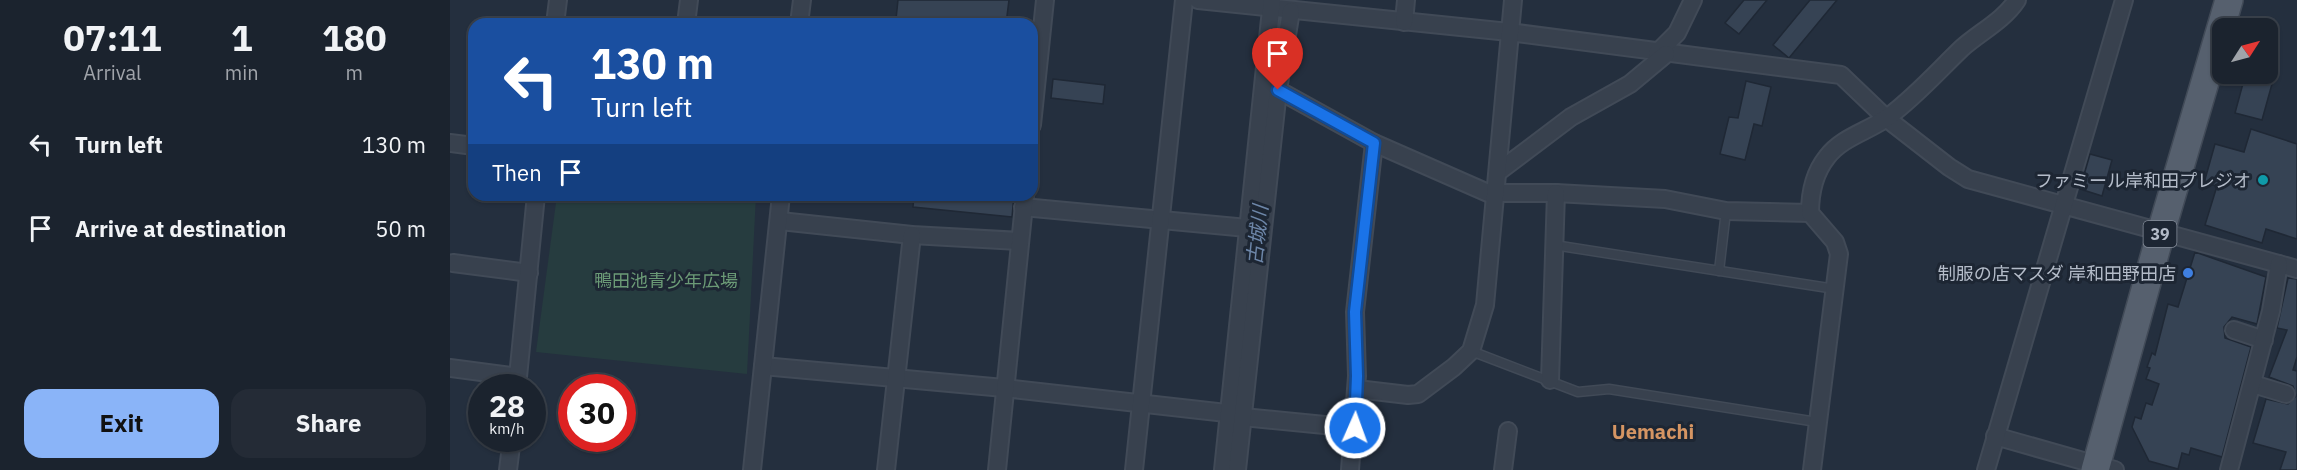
<!DOCTYPE html>
<html lang="en">
<head>
<meta charset="utf-8">
<style>
  body { margin:0; font-family:"IBM Plex Sans","Noto Sans JP",sans-serif; background:#242b36; color:#f1f3f6; height:100vh; display:flex; flex-direction:column; font-size:22px; white-space:nowrap }
  * { box-sizing:border-box; margin:0 }
  p { font-size:20px; color:#a0a4aa }
  .icon { flex:none; width:33px; height:33px; fill:none; stroke:currentColor; stroke-width:2; stroke-linecap:round; stroke-linejoin:round }
  .map { position:relative; flex:1; overflow:hidden }
  .drawer { display:flex; flex-direction:column; background:#1b232e; width:450px }
  .drawer>* { flex:none }
  .hud { position:absolute; left:18px; top:18px; width:570px; height:183px; border-radius:18px; box-shadow:0 2px 4px #0004,0 0 0 2px #39404a; background:#1a4fa0; color:#fff; overflow:hidden }
  .needle { width:39px; rotate:54deg }
  .buttons { position:absolute; left:1762px; top:18px; display:grid; gap:12px }
  .buttons a { display:grid; place-items:center; width:66px; height:66px; border-radius:12px; background:#1b232e; box-shadow:0 2px 4px #0004,0 0 0 2px #39404a; font-size:30px }
  .speed { position:absolute; left:18px; top:374px; display:flex; gap:12px; font-size:30px; font-weight:700; text-align:center }
  .speed>* { display:grid; place-content:center; width:78px; height:78px; border-radius:50%; background:#1b232e; box-shadow:0 2px 4px #0004,0 0 0 2px #39404a; line-height:1 }
  .speed small { font-size:15px; font-weight:400 }
  .speed .limit { border:9px solid #d22; background:#fff; color:#111 }
  .pin { position:absolute; display:grid; place-items:center; width:51px; height:51px; color:#fff; margin:-62px -26px; border-radius:50% 50% 50% 0; rotate:-45deg; box-shadow:0 0 6px #0007 }
  .pin .icon { rotate:45deg }
  .me { position:absolute; width:66px; margin:-33px; rotate:2deg; stroke-linejoin:round; filter:drop-shadow(0 0 4px #0008) }
  .turn { display:flex; align-items:center; gap:21px; height:126px; padding:0 24px; font-size:27px }
  .turn .icon { width:78px; height:78px; stroke-width:2.5 }
  .turn b { display:block; font-size:42px; line-height:51px }
  .then { display:flex; align-items:center; height:57px; padding:0 24px; background:#0003; gap:12px; font-size:22px }
  .eta { display:flex; justify-content:space-evenly; align-items:center; height:102px; text-align:center }
  .eta b { font-size:36px; font-weight:800; line-height:42px }
  .button { display:flex; gap:12px; margin-top:auto; padding:12px 24px }
  .button a { flex:1; height:69px; border-radius:18px; background:#8ab4f8; color:#111; font-size:24px; font-weight:800; line-height:69px; text-align:center }
  .button a+a { background:#242b36; color:#f1f3f6 }
  ul { padding:0; list-style:none }
  li { display:flex; align-items:center; gap:18px; height:84px; padding:0 24px }
  li div { flex:1 }
  li b { display:block; font-size:22px }
  li em { font-style:normal }
  main { display:flex; flex:1; min-height:0 }
  .map>svg:first-child { display:block }
  .green { fill:#263c3f }
  .lines { fill:none; stroke-linecap:round; stroke-linejoin:round }
  .stream { stroke:#17263c; stroke-width:4.5 }
  .building { fill:#364354; stroke:#1f2835; stroke-width:1.5 }
  .lane-casing { stroke:#414a57; stroke-width:11 }
  .street-casing { stroke:#414a57; stroke-width:20 }
  .primary-casing { stroke:#414a57; stroke-width:30 }
  .lane { stroke:#38414e; stroke-width:8 }
  .street { stroke:#38414e; stroke-width:16 }
  .primary { stroke:#56606e; stroke-width:27 }
  .route-casing { stroke:#114b97; stroke-width:15 }
  .route { stroke:#1a73e8; stroke-width:10 }
  .culture-dot { fill:#0f9aa8; stroke:#1d2633; stroke-width:2 }
  .shop-dot { fill:#3f7fe0; stroke:#1d2633; stroke-width:2 }
  .labels { text-anchor:middle; dominant-baseline:central; stroke-width:6; stroke-linejoin:round; paint-order:stroke }
  .shield { fill:#1d2633; stroke:#878f9c; stroke-width:1.5 }
  .shield-label { font-size:16px; font-weight:bold; fill:#b4bcc9 }
  .poi-label { font-size:18px; fill:#b4bcc9; stroke:#1d2633; text-anchor:end }
  .park-label { font-size:18px; fill:#6b9a76; stroke:#1d2633 }
  .water-label { font-size:20px; font-style:italic; fill:#6d86a8; stroke:#1d2633 }
  .neighbourhood-label { font-size:20px; font-weight:bold; fill:#d59563; stroke:#1d2633 }
</style>
</head>
<body>
<main>
<section class="drawer">
<div class="eta">
<div><b>07:11</b><p>Arrival</p></div>
<div><b>1</b><p>min</p></div>
<div><b>180</b><p>m</p></div>
</div>
<ul>
<li><svg class="icon" aria-label="left" viewBox="0 0 24 24"><path d="M17 20v-9H6M10 6l-5 5 5 5"/></svg><div><b>Turn left</b></div><em>130 m</em></li>
<li><svg class="icon" aria-label="arrive" viewBox="0 0 24 24"><path d="M6 21V4h12l-3 4 3 4H6"/></svg><div><b>Arrive at destination</b></div><em>50 m</em></li>
</ul>
<div class="button"><a>Exit</a><a>Share</a></div>
</section>
<div class="map">
<svg width="1847" height="470" viewBox="0 0 1847 470">
  <rect width="100%" height="100%" fill="#242f3e"/>
  <polygon class="green" points="107,195 306,195 297,374 86,352"/>
  <g class="lines">
    <polyline class="stream" points="825,62 833,0"/>
  </g>
  <g class="building">
    <polygon points="448,0 559,0 556,24 497,24 446,19"/>
    <polygon points="1294,0 1317,0 1289,34 1275,23"/>
    <polygon points="1360,0 1387,0 1339,58 1323,45"/>
    <polygon points="1795,76 1822,84 1812,120 1785,113"/>
    <polygon points="603,79 655,85 653,104 601,98"/>
    <polygon points="1296,81 1321,87 1312,126 1304,124 1295,160 1270,154 1279,117 1288,118"/>
    <polygon points="1801,129 1847,144 1847,239 1816,229 1812,243 1755,225 1767,186 1754,183 1765,144 1794,152"/>
    <polygon points="1640,154 1662,160 1652,196 1630,189"/>
    <polygon points="464,195 564,195 562,217 463,207"/>
    <polygon points="1745,252 1816,277 1807,324 1782,317 1774,327 1775,338 1801,347 1772,457 1741,448 1739,455 1732,453 1728,469 1699,461 1682,427 1685,417 1691,419 1696,403 1702,405 1709,384 1696,379 1700,368 1697,367 1702,353 1705,355 1718,304 1728,307"/>
    <polygon points="1838,278 1847,279 1847,357 1843,370 1847,371 1847,470 1830,470 1836,452 1803,443 1816,399 1838,404 1846,396 1843,386 1819,377 1837,330 1827,328"/>
  </g>
  <g class="lines">
    <g class="lane-casing">
      <g id="lane">
        <polyline points="1104,245 1385,289"/>
        <polyline points="1269,271 1276,211"/>
        <polyline points="1021,351 1128,392 1159,389 1367,422"/>
      </g>
    </g>
    <g class="street-casing">
      <g id="street">
        <polyline points="748,0 1059,32 1391,75 1436,118 1499,167 1518,179 1847,269"/>
        <polyline points="954,22 956,0"/>
        <polyline points="105,24 108,0"/>
        <polyline points="236,24 239,0"/>
        <polyline points="349,24 352,0"/>
        <polyline points="1207,53 1227,33 1243,0"/>
        <polyline points="828,90 924,143 1038,193 1106,193 1215,199 1276,211 1360,213"/>
        <polyline points="582,125 595,0"/>
        <polyline points="0,143 24,146"/>
        <polyline points="1048,172 1121,117 1180,84 1216,54"/>
        <polyline points="573,207 808,229"/>
        <polyline points="330,221 462,235 570,241"/>
        <polyline points="3,263 79,273"/>
        <polyline points="1784,330 1814,340"/>
        <polyline points="313,366 554,388 794,415"/>
        <polyline points="0,368 68,377"/>
        <polyline points="1100,380 1106,193"/>
        <polyline points="1803,384 1836,394"/>
        <polyline points="67,387 86,195"/>
        <polyline points="907,389 958,395 968,394 1004,367 1021,351 1035,305 1063,0"/>
        <polyline points="793,417 905,428"/>
        <polyline points="1545,436 1665,470"/>
        <polyline points="58,470 62,438"/>
        <polyline points="302,470 331,195"/>
        <polyline points="436,470 462,235"/>
        <polyline points="547,470 575,195"/>
        <polyline points="684,470 734,0"/>
        <polyline points="773,470 822,0"/>
        <polyline points="787,470 828,90 841,11"/>
        <polyline points="900,470 907,376 905,312 924,143"/>
        <polyline points="1053,470 1058,431"/>
        <path d="M1362,470L1389,254L1385,242L1360,213C1360,193 1365,172 1377,157C1392,137 1419,131 1438,117C1466,96 1487,72 1512,48C1530,32 1553,21 1567,0"/>
        <polyline points="1536,470 1674,0"/>
        <polyline points="1779,470 1821,311 1829,264"/>
      </g>
    </g>
    <g class="primary-casing">
      <polyline id="primary" points="1645,470 1711,232 1779,0"/>
    </g>
    <use href="#lane" class="lane"/>
    <use href="#street" class="street"/>
    <use href="#primary" class="primary"/>
  </g>
  <g class="lines">
    <g class="route-casing">
      <polyline id="route" points="828,90 924,143 905,312 907,376 905,428"/>
    </g>
    <use href="#route" class="route"/>
  </g>
  <circle class="culture-dot" cx="1813" cy="180" r="6"/>
  <circle class="shop-dot" cx="1738" cy="273" r="6"/>
  <g class="labels">
    <rect class="shield" x="1693.5" y="221" width="33" height="26" rx="4.5"/>
    <g class="shield-label">
      <text x="1710" y="234">39</text>
    </g>
    <g class="poi-label">
      <text x="1801" y="180">ファミール岸和田プレジオ</text>
      <text x="1726" y="273">制服の店マスダ 岸和田野田店</text>
    </g>
    <g class="park-label">
      <text x="216" y="280">鴨田池青少年広場</text>
    </g>
    <g class="water-label">
      <text transform="translate(807 235) rotate(-84)">古城川</text>
    </g>
    <g class="neighbourhood-label">
      <text x="1203" y="431">Uemachi</text>
    </g>
  </g>
</svg>
<div class="buttons">
<a><svg class="needle" viewBox="-14 -14 28 28"><path d="M0-13l5 13h-10z" fill="#e53935"/><path d="M0 13l5-13h-10z" fill="#a0a4aa"/></svg></a>
</div>
<div class="speed"><div>28<small>km/h</small></div><div class="limit">30</div></div>
<div class="pin" style="left:828px;top:90px;background:#d93025"><svg class="icon" aria-label="arrive" viewBox="0 0 24 24"><path d="M6 21V4h12l-3 4 3 4H6"/></svg></div>
<svg class="me" style="left:905px;top:428px" viewBox="-20 -20 40 40"><circle r="17" fill="#1a73e8" stroke="#fff" stroke-width="3"/><path d="M0-11L8 9 0 5-8 9z" fill="#fff"/></svg>
<div class="hud">
<div class="turn"><svg class="icon" aria-label="left" viewBox="0 0 24 24"><path d="M17 20v-9H6M10 6l-5 5 5 5"/></svg><div><b>130 m</b>Turn left</div></div>
<div class="then">Then<svg class="icon" aria-label="arrive" viewBox="0 0 24 24"><path d="M6 21V4h12l-3 4 3 4H6"/></svg></div>
</div>
</div>
</main>
</body>
</html>
